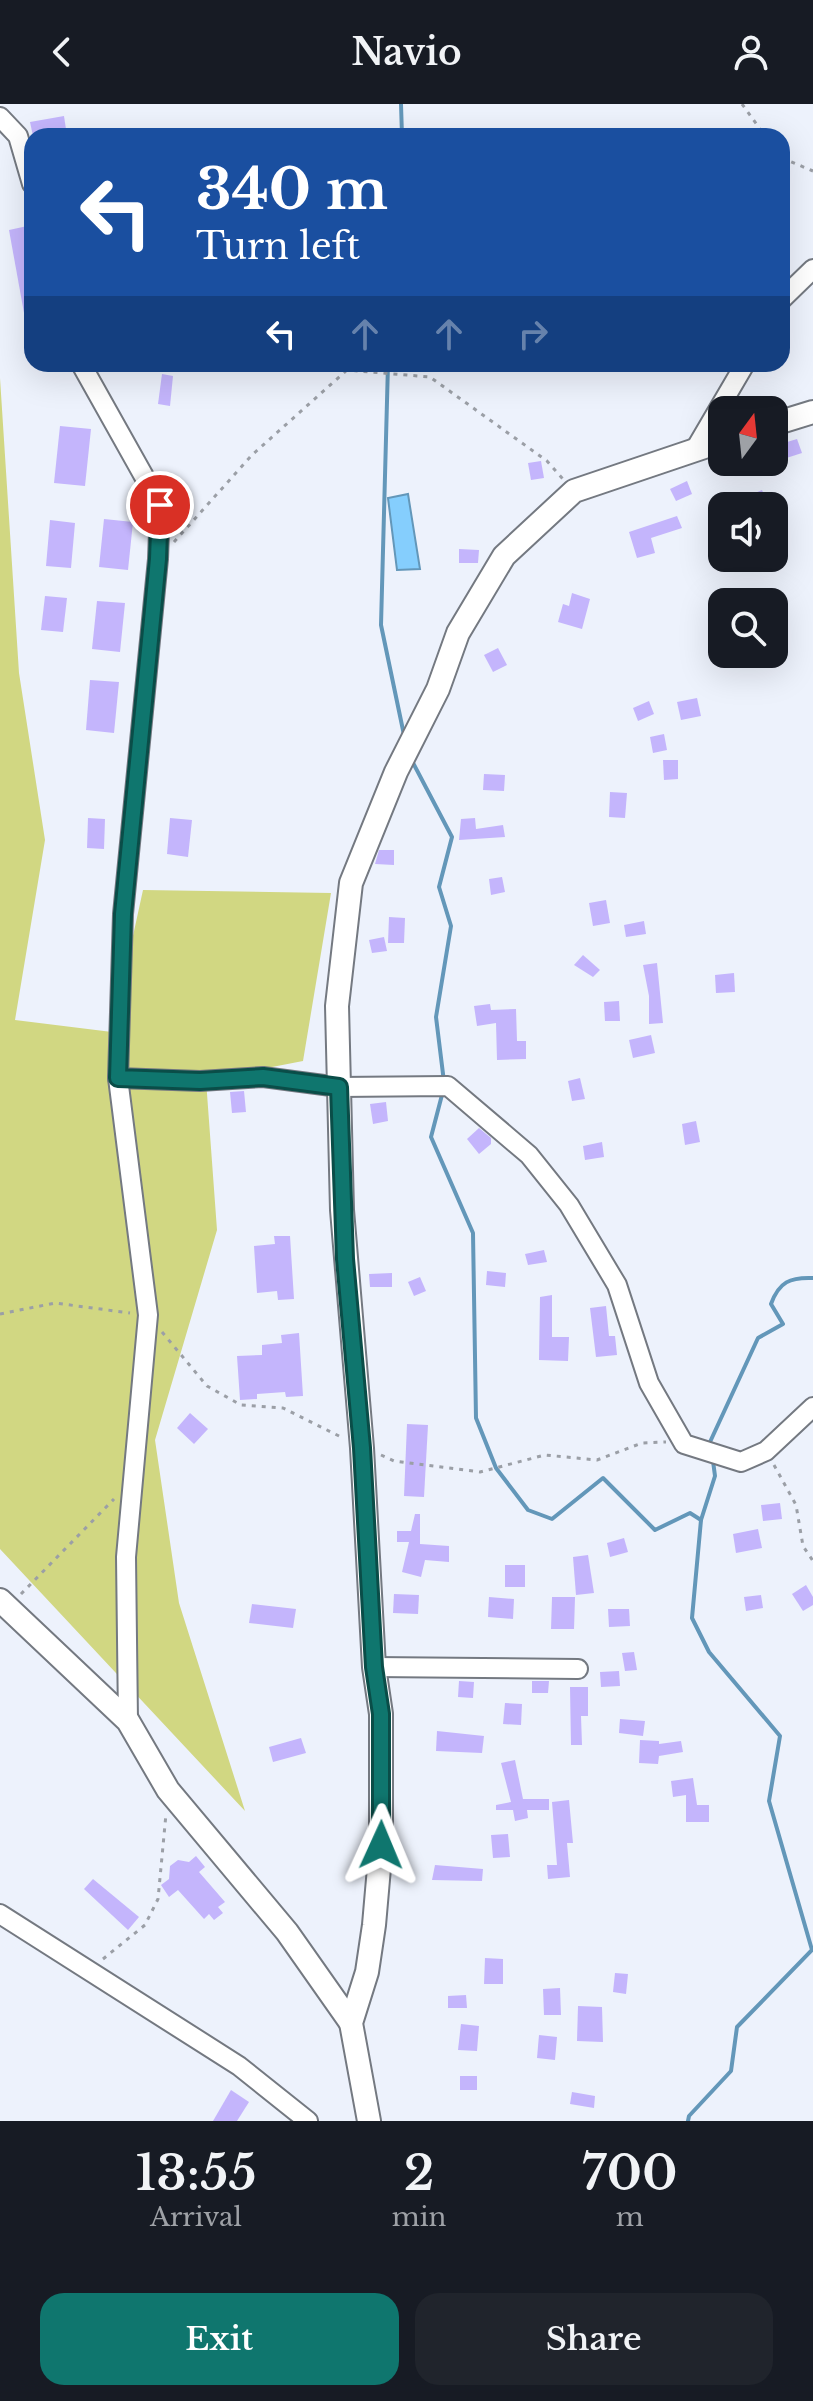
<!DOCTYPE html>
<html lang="en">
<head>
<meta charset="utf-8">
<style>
  body { margin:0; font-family:"Libre Baskerville",serif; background:#20242c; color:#f1f3f6; height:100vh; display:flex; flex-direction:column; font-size:30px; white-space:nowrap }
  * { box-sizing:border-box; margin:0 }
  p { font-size:26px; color:#9ea1a6 }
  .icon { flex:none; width:44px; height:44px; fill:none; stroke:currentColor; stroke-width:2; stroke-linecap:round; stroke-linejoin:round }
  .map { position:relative; height:2017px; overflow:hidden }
  .sheet { display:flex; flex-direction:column; background:#171b24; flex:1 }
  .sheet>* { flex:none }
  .banner { position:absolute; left:24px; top:24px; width:766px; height:244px; border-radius:24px; box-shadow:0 8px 32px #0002; background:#1a4fa0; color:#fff; overflow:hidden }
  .needle { width:52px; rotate:15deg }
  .controls { position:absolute; left:708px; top:292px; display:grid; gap:16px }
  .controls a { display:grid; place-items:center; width:80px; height:80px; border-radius:16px; background:#171b24; box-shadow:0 8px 32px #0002; font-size:40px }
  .pin { position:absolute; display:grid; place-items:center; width:68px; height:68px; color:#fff; margin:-34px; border:4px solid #fff; border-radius:50%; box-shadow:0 2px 8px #0007 }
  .me { position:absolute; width:88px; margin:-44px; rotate:1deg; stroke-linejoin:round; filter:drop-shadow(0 0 6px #0008) }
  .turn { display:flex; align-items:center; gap:28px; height:168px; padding:0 40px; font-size:36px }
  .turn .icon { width:104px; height:104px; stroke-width:2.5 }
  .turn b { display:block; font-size:56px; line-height:68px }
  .lanes { display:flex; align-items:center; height:76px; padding:0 40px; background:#0003; justify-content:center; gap:40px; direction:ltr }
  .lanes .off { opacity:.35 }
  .eta { display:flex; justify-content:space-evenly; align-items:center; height:136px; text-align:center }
  .eta b { font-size:48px; font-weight:600; line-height:56px }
  .button { display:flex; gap:16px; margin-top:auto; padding:16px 40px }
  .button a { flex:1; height:92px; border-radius:24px; background:#0f766e; color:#fff; font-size:32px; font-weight:600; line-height:92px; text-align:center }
  .button a+a { background:#20242c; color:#f1f3f6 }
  header { display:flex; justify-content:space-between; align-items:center; height:104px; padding:0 40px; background:#171b24; font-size:36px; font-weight:600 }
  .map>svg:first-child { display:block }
  .green { fill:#d1d782 }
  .water { fill:#85cefd; stroke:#6397b9; stroke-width:2 }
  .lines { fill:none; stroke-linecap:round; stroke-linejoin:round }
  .stream { stroke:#6397b9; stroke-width:4 }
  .building { fill:#c4b5fc }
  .minor-casing { stroke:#747981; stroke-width:22 }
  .tertiary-casing { stroke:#747981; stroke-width:26 }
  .path { stroke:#9b9fa6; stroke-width:3; stroke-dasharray:4 6; stroke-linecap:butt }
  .minor { stroke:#fff; stroke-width:18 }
  .tertiary { stroke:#fff; stroke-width:22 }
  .route-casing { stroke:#0a4d48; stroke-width:20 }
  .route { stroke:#0f766e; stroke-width:14 }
</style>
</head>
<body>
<header><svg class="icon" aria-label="back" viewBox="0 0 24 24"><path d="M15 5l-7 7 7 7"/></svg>Navio<svg class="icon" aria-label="person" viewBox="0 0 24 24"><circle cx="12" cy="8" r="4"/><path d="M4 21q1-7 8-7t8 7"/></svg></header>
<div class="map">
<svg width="813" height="2017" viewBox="0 0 813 2017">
  <rect width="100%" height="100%" fill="#edf2fc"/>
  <polygon class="green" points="0,274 19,569 45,736 15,916 112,928 143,786 331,789 303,957 206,976 217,1126 155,1336 179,1499 245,1707 0,1445"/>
  <polygon class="water" points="408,390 420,465 397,466 388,394"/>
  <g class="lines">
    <g class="stream">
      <polyline points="401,0 402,32"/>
      <polyline points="388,260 381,521 404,631"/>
      <polyline points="411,655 452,733 439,783 451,822 436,913 444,978"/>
      <polyline points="443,987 431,1033 473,1129 476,1314 496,1364 528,1406 552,1415 603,1374 655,1426 690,1409 701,1416"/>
      <path d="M711,1344L710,1338L758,1234L783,1220L771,1200C779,1178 790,1173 813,1174"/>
      <polyline points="688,2017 689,2012 731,1967 737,1923 812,1846 769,1697 780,1632 709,1548 692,1514 701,1416 715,1372 713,1357"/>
    </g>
  </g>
  <g class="building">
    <polygon points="64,12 67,32 33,32 30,18"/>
    <polygon points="32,121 32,220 26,220 9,126"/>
    <polygon points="162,270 173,272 170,302 158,300"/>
    <polygon points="60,322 91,325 85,382 54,379"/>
    <polygon points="797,335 802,349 774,358 774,342"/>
    <polygon points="541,357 544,374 531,376 528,359"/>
    <polygon points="687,377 692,390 676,397 670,385"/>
    <polygon points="762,386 769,402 753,402 748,392"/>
    <polygon points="677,412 682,424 651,434 655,449 637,454 629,428"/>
    <polygon points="104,415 133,418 128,466 99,463"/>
    <polygon points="50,416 75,419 71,464 46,462"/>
    <polygon points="459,445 479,446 478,459 459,459"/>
    <polygon points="572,489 590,495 582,525 558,518 563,500 569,502"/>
    <polygon points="45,492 67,494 63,528 41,526"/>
    <polygon points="97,497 125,499 120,548 92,545"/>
    <polygon points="498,544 507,561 493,568 484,551"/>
    <polygon points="90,576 119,578 114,629 86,626"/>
    <polygon points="697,594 701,612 681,616 677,598"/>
    <polygon points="649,597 654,610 638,617 633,604"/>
    <polygon points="664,630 667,646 653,649 650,633"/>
    <polygon points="663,656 678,656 678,675 664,676"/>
    <polygon points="484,670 505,671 504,687 483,686"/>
    <polygon points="610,688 627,689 625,714 609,713"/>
    <polygon points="88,714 105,715 104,745 87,744"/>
    <polygon points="170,714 192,716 188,753 167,750"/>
    <polygon points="475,714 476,725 503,721 505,733 459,736 461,715"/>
    <polygon points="379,746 394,746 394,761 375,760"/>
    <polygon points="502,773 505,788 491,791 489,775"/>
    <polygon points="606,796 610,819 593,822 589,799"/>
    <polygon points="389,813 405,814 404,839 388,839"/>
    <polygon points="644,817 646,830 626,833 624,821"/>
    <polygon points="384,833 387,847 372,849 369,836"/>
    <polygon points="583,851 600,866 593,873 574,861"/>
    <polygon points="657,859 663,919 649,920 649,892 643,861"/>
    <polygon points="734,869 735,888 716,889 715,871"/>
    <polygon points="619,897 620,917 605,917 604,898"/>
    <polygon points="490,900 491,906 516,905 517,937 526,937 526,955 497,956 496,919 477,922 474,902"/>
    <polygon points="651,931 655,949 633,954 629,936"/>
    <polygon points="580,974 585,995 572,997 568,977"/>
    <polygon points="244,987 246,1008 232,1009 230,988"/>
    <polygon points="386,998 388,1017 373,1020 370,1000"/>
    <polygon points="696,1017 700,1038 685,1041 682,1020"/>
    <polygon points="479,1024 491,1034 491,1040 479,1050 467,1035"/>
    <polygon points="602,1038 604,1053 585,1056 583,1042"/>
    <polygon points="274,1132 290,1132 294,1195 278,1196 277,1187 257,1189 254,1142 275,1140"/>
    <polygon points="544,1146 547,1158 528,1161 525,1150"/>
    <polygon points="487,1167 506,1169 505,1183 486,1181"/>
    <polygon points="392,1169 392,1183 370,1183 369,1170"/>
    <polygon points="420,1173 426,1187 414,1192 408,1178"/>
    <polygon points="552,1191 552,1233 569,1233 568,1257 539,1256 540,1193"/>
    <polygon points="606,1202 609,1232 615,1232 617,1251 596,1253 590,1204"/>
    <polygon points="299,1229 303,1292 286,1293 285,1288 257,1290 257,1295 240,1296 237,1252 262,1251 262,1241 282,1239 281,1231"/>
    <polygon points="190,1309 208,1325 194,1340 177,1324"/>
    <polygon points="407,1320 428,1321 424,1393 404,1392"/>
    <polygon points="780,1399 782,1415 763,1417 761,1401"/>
    <polygon points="415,1410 420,1410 420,1440 449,1442 449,1458 425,1456 421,1473 402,1468 409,1438 397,1438 397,1427 411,1427"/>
    <polygon points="758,1425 762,1444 736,1449 733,1430"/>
    <polygon points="624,1434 628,1448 610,1453 607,1439"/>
    <polygon points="588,1451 594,1489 576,1491 573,1453"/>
    <rect x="505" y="1461" width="20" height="22"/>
    <polygon points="806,1481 813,1493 813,1501 803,1507 792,1490"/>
    <polygon points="394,1490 419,1491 418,1510 393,1509"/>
    <polygon points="761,1491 763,1504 746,1507 744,1493"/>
    <polygon points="489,1493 514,1495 513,1515 488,1513"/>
    <polygon points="552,1493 575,1493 574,1525 551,1525"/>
    <polygon points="252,1500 296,1505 293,1524 249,1519"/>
    <polygon points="608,1505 629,1505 630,1522 609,1523"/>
    <polygon points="634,1548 637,1566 625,1567 622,1549"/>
    <polygon points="619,1567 620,1582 601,1583 600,1568"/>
    <polygon points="459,1577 474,1578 473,1594 458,1593"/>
    <polygon points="532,1577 549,1577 548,1589 532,1589"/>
    <polygon points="570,1583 588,1583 588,1612 581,1612 582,1641 571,1641"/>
    <polygon points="505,1599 522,1600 521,1621 503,1620"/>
    <polygon points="620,1615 645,1617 643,1632 619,1629"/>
    <polygon points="437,1627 484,1632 482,1649 436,1647"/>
    <polygon points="301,1634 306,1649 273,1658 269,1643"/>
    <polygon points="640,1636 659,1637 659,1640 681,1637 683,1648 659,1652 658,1660 639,1659"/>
    <polygon points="515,1656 523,1695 549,1695 549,1706 527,1706 528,1714 515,1717 513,1706 496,1706 496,1701 511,1698 501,1659"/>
    <polygon points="693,1674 697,1701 709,1701 709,1718 686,1718 686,1691 673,1693 671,1677"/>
    <polygon points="569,1696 573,1739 567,1739 570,1773 548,1775 547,1761 557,1761 552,1698"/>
    <polygon points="508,1730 510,1753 493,1754 491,1731"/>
    <polygon points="196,1752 205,1763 199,1768 225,1798 218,1803 223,1809 214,1816 209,1810 204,1815 178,1786 169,1793 161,1781 169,1775 170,1762 178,1756 189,1758"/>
    <polygon points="435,1761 483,1765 482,1777 432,1776"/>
    <polygon points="93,1775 139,1813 128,1826 84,1785"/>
    <polygon points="485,1854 503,1855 503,1880 484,1880"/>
    <polygon points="615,1869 628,1870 626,1890 613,1888"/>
    <polygon points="560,1884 561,1911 544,1911 543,1885"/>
    <polygon points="466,1891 467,1904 448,1904 448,1892"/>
    <polygon points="578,1902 602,1903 603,1938 577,1937"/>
    <polygon points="461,1920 479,1922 477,1947 458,1946"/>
    <polygon points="539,1931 557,1933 555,1956 537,1954"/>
    <rect x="460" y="1972" width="17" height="14"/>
    <polygon points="231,1986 249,1998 237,2017 213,2017"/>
    <polygon points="572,1988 595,1992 594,2004 570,2000"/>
  </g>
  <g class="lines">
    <g class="minor-casing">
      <g id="minor">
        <polyline points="0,13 18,32 32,80"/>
        <polyline points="782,195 813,165"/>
        <polyline points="81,260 160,401 158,455 123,810 118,974 148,1211 126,1453 128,1617"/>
        <polyline points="694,347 745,260"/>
        <polyline points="118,974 200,977 263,973 339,983 448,982 529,1051 569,1101 617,1181 649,1279 684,1340 741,1358 766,1347 813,1303"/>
        <polyline points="374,1563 578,1565"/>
        <polyline points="0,1810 239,1962 308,2017"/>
      </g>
    </g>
    <g class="tertiary-casing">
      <g id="tertiary">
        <polyline points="774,320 813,308"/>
        <polyline points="0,1496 128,1617 168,1686 287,1828 351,1919"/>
        <polyline points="369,2017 351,1919 367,1868 374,1821 381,1741 381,1610 374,1563 362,1344 342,1106 337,902 351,779 396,668 438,585 458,529 504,452 574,387 722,337"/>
      </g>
    </g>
    <g class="path">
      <polyline points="742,0 765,32"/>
      <polyline points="782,54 813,67"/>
      <polyline points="335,260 347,266 430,273 547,357 563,375"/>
      <polyline points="174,438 252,351 347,266"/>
      <polyline points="0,1210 55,1199 130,1209"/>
      <polyline points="162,1228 207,1282 241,1301 283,1304 341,1333"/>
      <polyline points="381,1351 394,1357 480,1368 545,1351 597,1356 642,1339 666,1338"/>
      <polyline points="774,1361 796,1401 803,1442 813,1457"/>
      <polyline points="21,1490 114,1395"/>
      <polyline points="103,1855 145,1821 158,1795 166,1710"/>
    </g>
    <use href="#minor" class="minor"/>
    <use href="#tertiary" class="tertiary"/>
  </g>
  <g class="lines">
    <g class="route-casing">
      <polyline id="route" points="160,401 158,455 123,810 118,974 200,977 263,973 339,983 345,1155 362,1344 374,1563 381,1610 381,1741"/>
    </g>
    <use href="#route" class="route"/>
  </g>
</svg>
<div class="controls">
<a><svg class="needle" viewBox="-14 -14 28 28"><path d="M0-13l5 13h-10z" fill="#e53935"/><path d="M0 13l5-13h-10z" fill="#9ea1a6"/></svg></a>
<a><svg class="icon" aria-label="sound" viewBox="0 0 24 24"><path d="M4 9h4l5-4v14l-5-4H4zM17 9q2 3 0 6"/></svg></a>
<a><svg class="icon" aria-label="search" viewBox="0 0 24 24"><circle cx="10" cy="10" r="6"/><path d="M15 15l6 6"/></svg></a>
</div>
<div class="pin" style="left:160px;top:401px;background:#d93025"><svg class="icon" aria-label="arrive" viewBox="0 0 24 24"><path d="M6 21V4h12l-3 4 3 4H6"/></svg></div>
<svg class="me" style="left:381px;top:1741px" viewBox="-20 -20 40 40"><path d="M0-17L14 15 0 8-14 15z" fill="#0f766e" stroke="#fff" stroke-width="4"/></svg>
<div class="banner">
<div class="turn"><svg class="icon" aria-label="left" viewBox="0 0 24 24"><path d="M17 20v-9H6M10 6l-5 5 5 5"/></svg><div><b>340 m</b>Turn left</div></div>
<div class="lanes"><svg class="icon" aria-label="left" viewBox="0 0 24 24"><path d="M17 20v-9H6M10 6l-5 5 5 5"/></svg><svg class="icon off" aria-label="ahead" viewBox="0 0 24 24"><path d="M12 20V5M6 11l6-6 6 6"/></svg><svg class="icon off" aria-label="ahead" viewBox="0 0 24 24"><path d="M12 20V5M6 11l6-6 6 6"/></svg><svg class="icon off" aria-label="right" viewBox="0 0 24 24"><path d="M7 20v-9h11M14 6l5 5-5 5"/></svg></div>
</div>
</div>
<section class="sheet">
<div class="eta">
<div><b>13:55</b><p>Arrival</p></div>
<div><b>2</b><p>min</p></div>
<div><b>700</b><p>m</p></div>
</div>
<div class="button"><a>Exit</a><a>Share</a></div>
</section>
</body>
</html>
